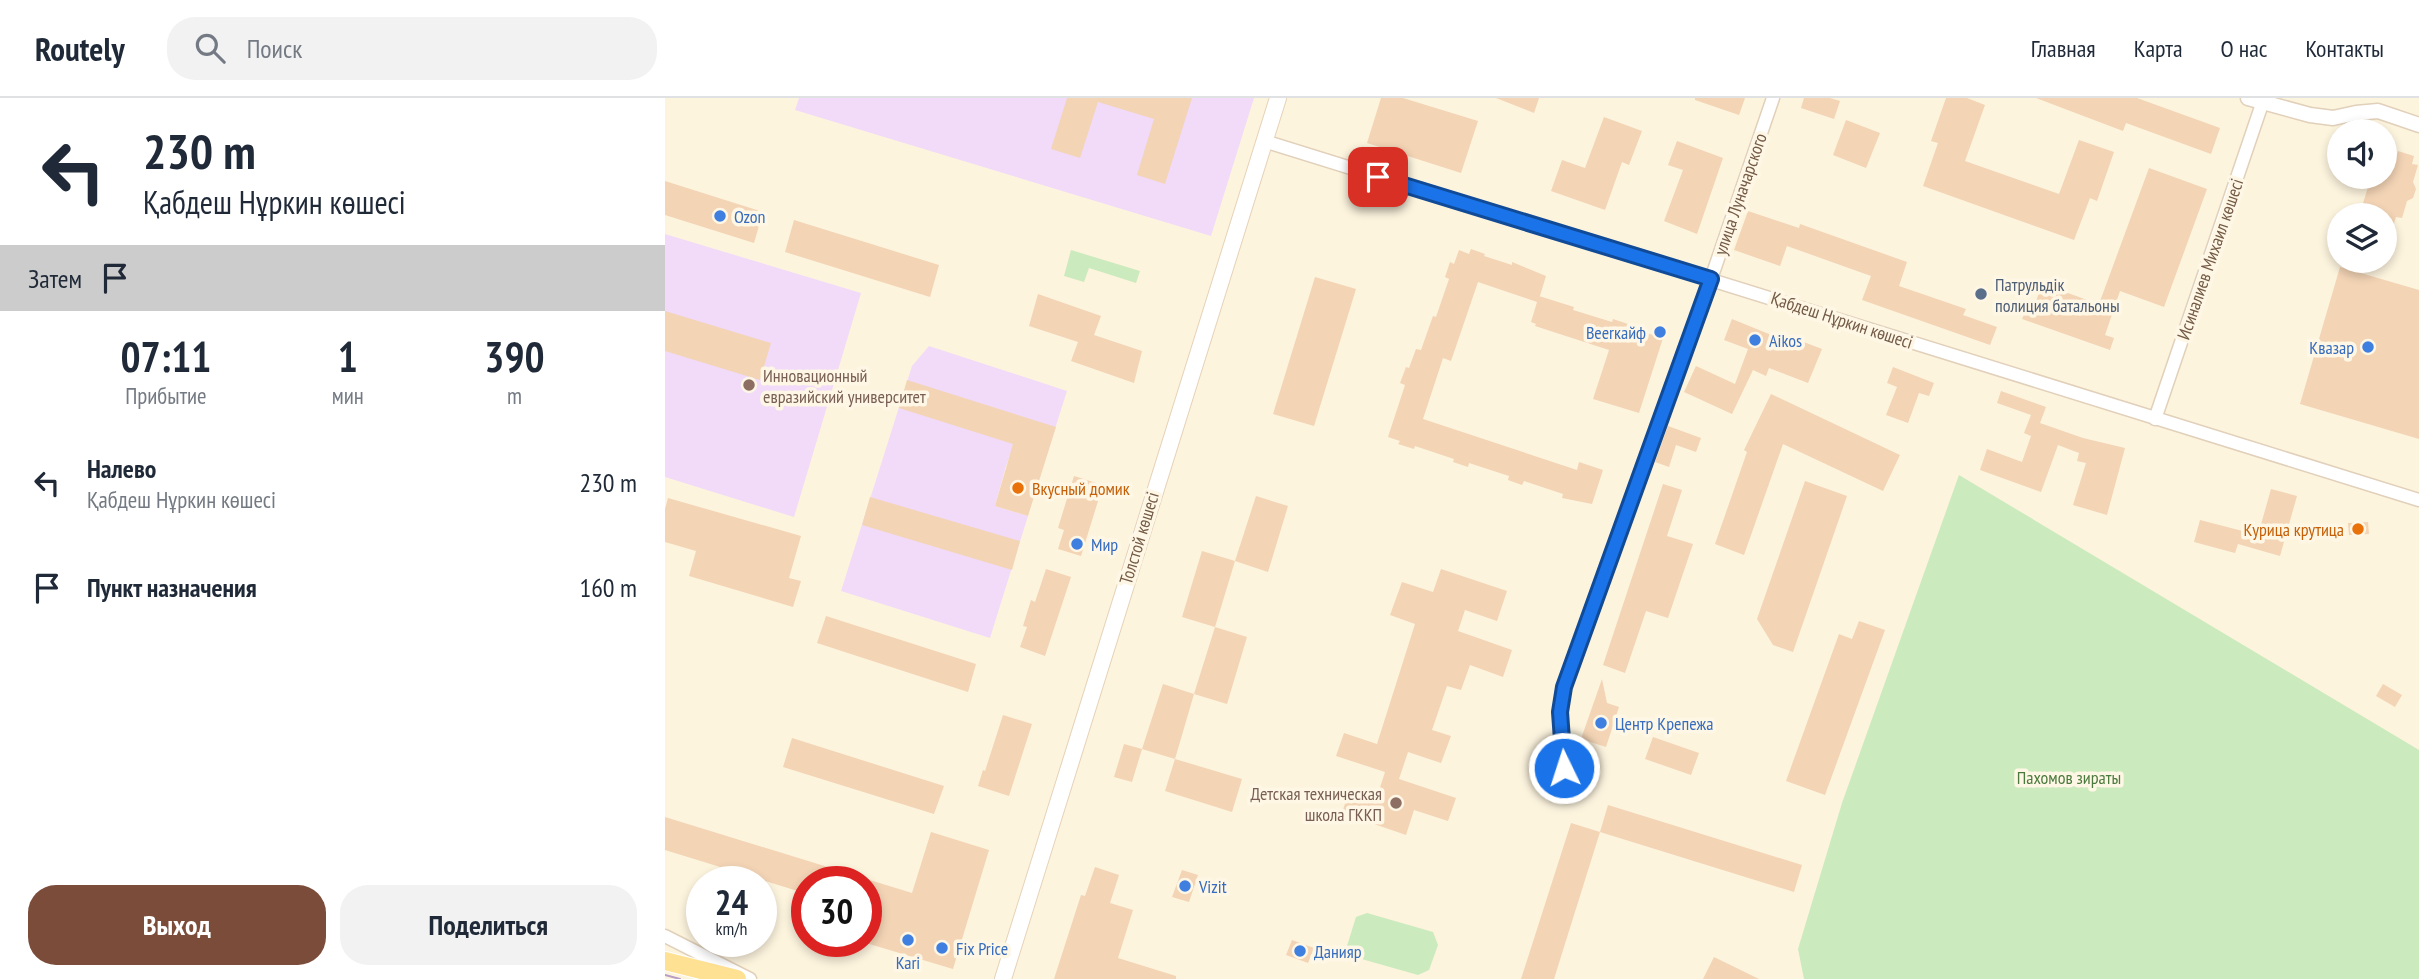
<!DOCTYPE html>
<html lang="ru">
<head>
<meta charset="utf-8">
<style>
  body { margin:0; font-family:"PT Sans Narrow",sans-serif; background:#f2f2f3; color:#1f2937; height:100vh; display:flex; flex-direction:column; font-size:26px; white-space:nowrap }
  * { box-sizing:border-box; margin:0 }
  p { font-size:23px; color:#747a83 }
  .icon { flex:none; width:38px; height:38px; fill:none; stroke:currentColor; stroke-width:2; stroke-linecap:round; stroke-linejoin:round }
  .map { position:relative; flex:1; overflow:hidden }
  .details { display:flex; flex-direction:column; background:#fff; width:665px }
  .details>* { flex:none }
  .top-card { background:#fff; color:#1f2937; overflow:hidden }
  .fabs { position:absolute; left:1662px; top:21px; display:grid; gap:14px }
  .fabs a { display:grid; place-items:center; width:70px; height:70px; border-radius:50%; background:#fff; box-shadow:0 4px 10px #0003; font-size:35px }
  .speed { position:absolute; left:21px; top:768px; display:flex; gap:14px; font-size:35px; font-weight:700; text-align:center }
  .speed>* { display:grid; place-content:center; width:91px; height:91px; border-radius:50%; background:#fff; box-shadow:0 4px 10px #0003; line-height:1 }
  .speed small { font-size:18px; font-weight:400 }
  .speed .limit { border:10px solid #d22; background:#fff; color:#111 }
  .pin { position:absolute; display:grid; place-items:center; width:60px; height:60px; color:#fff; margin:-30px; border-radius:14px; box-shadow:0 4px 10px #0006 }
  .me { position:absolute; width:77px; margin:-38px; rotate:356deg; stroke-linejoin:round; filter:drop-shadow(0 0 5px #0008) }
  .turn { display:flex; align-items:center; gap:24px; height:147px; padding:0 28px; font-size:32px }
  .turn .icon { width:91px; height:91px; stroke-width:2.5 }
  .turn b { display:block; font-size:49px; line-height:60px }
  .then { display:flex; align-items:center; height:66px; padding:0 28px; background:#0003; gap:14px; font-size:26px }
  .eta { display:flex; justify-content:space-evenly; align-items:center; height:119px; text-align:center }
  .eta b { font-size:42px; font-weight:700; line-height:49px }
  .primary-button { display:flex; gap:14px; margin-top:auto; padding:14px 28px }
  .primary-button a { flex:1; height:80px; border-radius:28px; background:#7b4c3a; color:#fff; font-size:28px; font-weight:700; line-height:80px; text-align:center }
  .primary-button a+a { background:#f2f2f3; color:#1f2937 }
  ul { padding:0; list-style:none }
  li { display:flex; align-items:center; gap:21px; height:105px; padding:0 28px }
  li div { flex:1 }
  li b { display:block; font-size:26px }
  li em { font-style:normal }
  header { display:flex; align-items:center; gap:42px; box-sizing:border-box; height:98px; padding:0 35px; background:#fff; border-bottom:2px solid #e0e1e3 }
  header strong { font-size:33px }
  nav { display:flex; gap:38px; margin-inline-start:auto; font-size:24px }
  .search { width:490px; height:63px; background:#f2f2f3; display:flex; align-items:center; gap:18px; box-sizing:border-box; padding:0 24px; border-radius:28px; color:#747a83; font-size:26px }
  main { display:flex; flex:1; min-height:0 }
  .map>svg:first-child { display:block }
  .education { fill:#f1dbf9 }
  .green { fill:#cbeabd }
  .building { fill:#f3d4b5 }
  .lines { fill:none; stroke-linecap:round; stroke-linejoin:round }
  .minor-casing { stroke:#e1d0ba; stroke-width:15 }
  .tertiary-casing { stroke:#e1d0ba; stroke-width:17 }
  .secondary-casing { stroke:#e6d2b8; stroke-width:18 }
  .primary-casing { stroke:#fff; stroke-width:20 }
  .minor { stroke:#fff; stroke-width:12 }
  .tertiary { stroke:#fff; stroke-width:14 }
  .secondary { stroke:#fff; stroke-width:16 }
  .primary { stroke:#ffe193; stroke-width:18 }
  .tram { stroke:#b79ec5; stroke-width:2 }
  .route-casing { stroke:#114b97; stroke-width:18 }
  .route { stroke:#1a73e8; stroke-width:12 }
  .shop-dot { fill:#3f7fe0; stroke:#fff7e5; stroke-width:2.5 }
  .service-dot { fill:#5c6f8a; stroke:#fff7e5; stroke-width:2.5 }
  .education-dot { fill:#8d6e63; stroke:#fff7e5; stroke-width:2.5 }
  .food-dot { fill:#e8710a; stroke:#fff7e5; stroke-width:2.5 }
  .labels { text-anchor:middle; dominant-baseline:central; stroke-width:7; stroke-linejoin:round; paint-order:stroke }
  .street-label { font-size:18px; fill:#735b46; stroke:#fff7e5 }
  .shop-label { font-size:18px; fill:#366cbe; stroke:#fff7e5; text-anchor:start }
  .service-label { font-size:18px; fill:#4e5e75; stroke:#fff7e5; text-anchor:start }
  .education-label { font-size:18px; fill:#785e54; stroke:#fff7e5; text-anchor:start }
  .food-label { font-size:18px; fill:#c56008; stroke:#fff7e5; text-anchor:start }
  .park-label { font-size:18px; fill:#4a7a3d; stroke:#fff7e5 }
</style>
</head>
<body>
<header>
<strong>Routely</strong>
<div class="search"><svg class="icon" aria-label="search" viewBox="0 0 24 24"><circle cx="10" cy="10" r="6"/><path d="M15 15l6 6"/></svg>Поиск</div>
<nav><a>Главная</a><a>Карта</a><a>О нас</a><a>Контакты</a></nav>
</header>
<main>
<section class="details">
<div class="top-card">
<div class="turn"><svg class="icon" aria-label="left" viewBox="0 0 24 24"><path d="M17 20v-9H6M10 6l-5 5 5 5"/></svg><div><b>230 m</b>Қабдеш Нұркин көшесі</div></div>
<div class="then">Затем<svg class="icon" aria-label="arrive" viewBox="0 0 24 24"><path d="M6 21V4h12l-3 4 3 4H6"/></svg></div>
</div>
<div class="eta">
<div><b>07:11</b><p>Прибытие</p></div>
<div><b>1</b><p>мин</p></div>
<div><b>390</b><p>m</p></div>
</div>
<ul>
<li><svg class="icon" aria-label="left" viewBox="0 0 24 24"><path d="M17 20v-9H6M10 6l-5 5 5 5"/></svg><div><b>Налево</b><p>Қабдеш Нұркин көшесі</p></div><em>230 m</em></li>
<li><svg class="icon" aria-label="arrive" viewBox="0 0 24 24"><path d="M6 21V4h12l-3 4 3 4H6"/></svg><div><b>Пункт назначения</b></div><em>160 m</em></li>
</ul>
<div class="primary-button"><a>Выход</a><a>Поделиться</a></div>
</section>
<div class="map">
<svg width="1754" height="881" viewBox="0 0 1754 881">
  <rect width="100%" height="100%" fill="#fdf4de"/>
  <g class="education">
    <polygon points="134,0 589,0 546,138 130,12"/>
    <polygon points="0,136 196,195 129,419 0,379"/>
    <polygon points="264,248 402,293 382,356 349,346 341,368 330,408 363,418 325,540 176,493 247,268"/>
  </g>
  <g class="green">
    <polygon points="406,152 475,173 471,185 424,170 419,184 399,178"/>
    <polygon points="1294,377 1754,652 1754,881 1139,881 1133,851 1177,705"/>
    <polygon points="702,815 768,834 773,847 764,872 753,877 686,858 682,848 691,819"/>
  </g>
  <g class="building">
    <polygon points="402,0 527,0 500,86 472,77 489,21 433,4 415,60 386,51"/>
    <polygon points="716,0 738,0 813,23 796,75 702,45"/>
    <polygon points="831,0 874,0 869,15"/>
    <polygon points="1030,0 1080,0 1074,17 1030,2"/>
    <polygon points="1139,0 1165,0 1175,3 1169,21 1136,10"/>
    <polygon points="1281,0 1302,0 1320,7 1300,63 1394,96 1414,42 1449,54 1432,103 1425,100 1409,142 1258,88 1273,45 1266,43"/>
    <polygon points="1371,0 1472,0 1555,30 1546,56 1461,25 1458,33"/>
    <polygon points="939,19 977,33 964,67 957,64 940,112 886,93 897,62 920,70"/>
    <polygon points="1181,22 1215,35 1201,70 1168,57"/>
    <polygon points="1012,43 1058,60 1032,136 999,123 1018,72 1003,67"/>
    <polygon points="1733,53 1749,58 1747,66 1753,67 1748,84 1751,91 1748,100 1742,103 1737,120 1731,119 1723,145 1720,145 1720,117 1696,112 1706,79 1720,79 1720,55 1731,59"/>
    <polygon points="1484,70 1542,91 1499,209 1455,193 1440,237 1449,240 1445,252 1357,221 1363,207 1369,209 1377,186 1434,206"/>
    <polygon points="0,83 98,114 89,145 0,117"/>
    <polygon points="1083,113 1134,130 1135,126 1242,164 1234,188 1301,211 1298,217 1332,229 1325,247 1197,202 1206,178 1122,148 1115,168 1069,152"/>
    <polygon points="129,122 274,167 265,199 120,154"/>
    <polygon points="806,151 820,156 819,158 847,167 847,164 881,178 874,201 874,198 909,209 908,212 947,224 948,221 963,226 962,229 998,240 974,315 928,301 944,252 870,228 871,226 866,224 872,204 813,184 786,263 778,260 758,321 912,372 914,364 938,372 927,406 897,400 898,396 859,383 857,387 843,382 844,378 804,365 803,369 788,364 789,361 750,348 749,351 733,346 735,343 723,339 740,287 735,285 741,269 744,270 751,251 756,252 768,218 771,219 784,181 780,179 785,164 789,166 794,152 804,156"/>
    <polygon points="1675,169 1754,192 1754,341 1635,306"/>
    <polygon points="650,179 691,191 649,328 608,316"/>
    <polygon points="373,196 436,218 429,237 477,253 469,285 406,263 413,244 364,228"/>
    <polygon points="0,213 106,245 95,282 0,253"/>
    <polygon points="1067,221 1116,241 1118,236 1157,251 1143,285 1104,270 1101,278 1088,272 1067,316 1019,294 1031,268 1070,286 1083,251 1059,242"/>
    <polygon points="1228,269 1269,285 1264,298 1254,295 1243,325 1221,317 1232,289 1222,285"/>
    <polygon points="242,282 391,329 363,418 330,408 348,346 234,310"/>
    <polygon points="1336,293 1381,309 1375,325 1418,340 1460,350 1442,417 1408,407 1421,365 1412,363 1414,355 1393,347 1376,394 1315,372 1322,351 1357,364 1366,338 1359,335 1366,317 1332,305"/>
    <polygon points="1106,296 1235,357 1218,393 1118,346 1079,457 1050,446 1082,354 1079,352"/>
    <polygon points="1003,328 1036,340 1031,354 1011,347 1004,369 990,364"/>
    <polygon points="409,378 438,387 416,458 393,451 399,432 393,430"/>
    <polygon points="1140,383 1182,398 1128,554 1108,547 1092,521"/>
    <polygon points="998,386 1017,392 1002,438 1028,446 1003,520 981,513 960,575 938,567"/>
    <polygon points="1606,391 1632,398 1615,458 1573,446 1570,455 1529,444 1535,422 1593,437"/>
    <polygon points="591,398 623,408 603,474 570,463"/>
    <polygon points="205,399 355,443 347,472 197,427"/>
    <polygon points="3,400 136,438 124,480 136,483 128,509 24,478 31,453 0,444 0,411"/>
    <polygon points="1703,424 1704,436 1684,437 1683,425"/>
    <polygon points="537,453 570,463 550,529 517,519"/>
    <polygon points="381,471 406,479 380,558 355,549 362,529 358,528 366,502 370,504"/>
    <polygon points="776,471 842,493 832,523 800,512 793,533 847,552 838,579 805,567 796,592 782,588 767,632 786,638 776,665 743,654 734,681 791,700 783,723 749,712 741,737 677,715 685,690 712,699 720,674 671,658 679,635 712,646 750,526 725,517 737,484 768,494"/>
    <polygon points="161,518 311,566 303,594 152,545"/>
    <polygon points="1194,523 1220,532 1160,697 1121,683 1174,536 1187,541"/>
    <polygon points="550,529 582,539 562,606 529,596"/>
    <polygon points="937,581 942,605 954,609 941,649 916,641"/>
    <polygon points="498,586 529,596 510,661 477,651 467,684 449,679 459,646 477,651"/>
    <polygon points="1718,586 1737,597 1730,609 1711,598"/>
    <polygon points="338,617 367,626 344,698 313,688 318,672 320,673"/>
    <polygon points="988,639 1034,655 1026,677 980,661"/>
    <polygon points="127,640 279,688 269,716 118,669"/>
    <polygon points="510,661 577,681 567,714 500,693"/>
    <polygon points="943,707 1137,767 1129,794 935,734"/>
    <polygon points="0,719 247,795 266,734 324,752 288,871 201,845 201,784 142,784 142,826 128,822 136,794 0,752"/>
    <polygon points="906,725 935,734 889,881 856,881"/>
    <polygon points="430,769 454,777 445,805 468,812 453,860 511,878 511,881 389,881 416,797 420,798"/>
    <polygon points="517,772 533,777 524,804 507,799"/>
    <polygon points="627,842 649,850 643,865 621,857"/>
    <polygon points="1049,859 1094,881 1038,881"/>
  </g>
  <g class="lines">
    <g class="minor-casing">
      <g id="minor">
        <polyline points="599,43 1754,402"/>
        <polyline points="1490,321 1599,0"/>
        <polyline points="899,670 895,614 899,589 1046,181 1108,0"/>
        <polyline points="0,838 85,881"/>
      </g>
    </g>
    <g class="tertiary-casing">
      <polyline id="tertiary" points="1583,0 1645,17 1668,20 1691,15 1713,13 1754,27"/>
    </g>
    <g class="secondary-casing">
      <polyline id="secondary" points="338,881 613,0"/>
    </g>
    <g class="primary-casing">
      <polyline id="primary" points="0,863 72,881"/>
    </g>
    <use href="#minor" class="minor"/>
    <use href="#tertiary" class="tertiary"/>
    <use href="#secondary" class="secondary"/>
    <use href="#primary" class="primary"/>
    <polyline class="tram" points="0,877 15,881"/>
  </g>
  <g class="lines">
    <g class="route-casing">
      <polyline id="route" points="713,79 1046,181 899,589 895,614 899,670"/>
    </g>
    <use href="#route" class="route"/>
  </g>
  <g class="shop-dot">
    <circle cx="55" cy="118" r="7"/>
    <circle cx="995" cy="234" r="7"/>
    <circle cx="1090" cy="242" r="7"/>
    <circle cx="1703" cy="249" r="7"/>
    <circle cx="412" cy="446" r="7"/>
    <circle cx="936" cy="625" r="7"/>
    <circle cx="520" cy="788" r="7"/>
    <circle cx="243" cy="842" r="7"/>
    <circle cx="277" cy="850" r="7"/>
    <circle cx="635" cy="853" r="7"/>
  </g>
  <circle class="service-dot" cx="1316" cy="196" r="7"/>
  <g class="education-dot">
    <circle cx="84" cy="287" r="7"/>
    <circle cx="731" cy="705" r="7"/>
  </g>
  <g class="food-dot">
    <circle cx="353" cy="390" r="7"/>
    <circle cx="1693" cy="431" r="7"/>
  </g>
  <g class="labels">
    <g class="street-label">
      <text transform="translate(1075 96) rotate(-71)">улица Луначарского</text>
      <text transform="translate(1545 161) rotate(-71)">Исиналиев Михаил көшесі</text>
      <text transform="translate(1177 222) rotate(18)">Қабдеш Нұркин көшесі</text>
      <text transform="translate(474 440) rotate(-73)">Толстой көшесі</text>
    </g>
    <g class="shop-label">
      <text x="69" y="118">Ozon</text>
      <text x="981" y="234" text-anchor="end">Beerкайф</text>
      <text x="1104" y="242">Aikos</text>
      <text x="1689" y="249" text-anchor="end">Квазар</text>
      <text x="426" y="446">Мир</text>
      <text x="950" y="625">Центр Крепежа</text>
      <text x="534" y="788">Vizit</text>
      <text x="291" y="850">Fix Price</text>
      <text x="649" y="853">Данияр</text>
      <text x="243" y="864" text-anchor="middle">Kari</text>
    </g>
    <g class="service-label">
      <text x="1330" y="186">Патрульдік<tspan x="1330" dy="21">полиция батальоны</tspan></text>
    </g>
    <g class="education-label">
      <text x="98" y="277">Инновационный<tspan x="98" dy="21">евразийский университет</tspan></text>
      <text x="717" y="695" text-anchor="end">Детская техническая<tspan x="717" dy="21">школа ГККП</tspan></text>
    </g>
    <g class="food-label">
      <text x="367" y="390">Вкусный домик</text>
      <text x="1679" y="431" text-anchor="end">Курица крутица</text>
    </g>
    <g class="park-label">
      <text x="1404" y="679">Пахомов зираты</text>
    </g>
  </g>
</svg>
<div class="fabs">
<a><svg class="icon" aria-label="sound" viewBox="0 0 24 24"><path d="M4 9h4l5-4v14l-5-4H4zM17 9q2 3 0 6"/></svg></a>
<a><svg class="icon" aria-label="layers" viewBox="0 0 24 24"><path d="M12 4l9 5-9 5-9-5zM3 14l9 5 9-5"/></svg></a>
</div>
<div class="speed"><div>24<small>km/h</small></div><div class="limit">30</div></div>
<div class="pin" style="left:713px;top:79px;background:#d93025"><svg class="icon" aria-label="arrive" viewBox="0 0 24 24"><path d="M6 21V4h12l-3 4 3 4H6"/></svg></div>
<svg class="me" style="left:899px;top:670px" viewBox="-20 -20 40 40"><circle r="17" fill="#1a73e8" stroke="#fff" stroke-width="3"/><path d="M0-11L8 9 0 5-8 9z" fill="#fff"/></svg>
</div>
</main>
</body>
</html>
